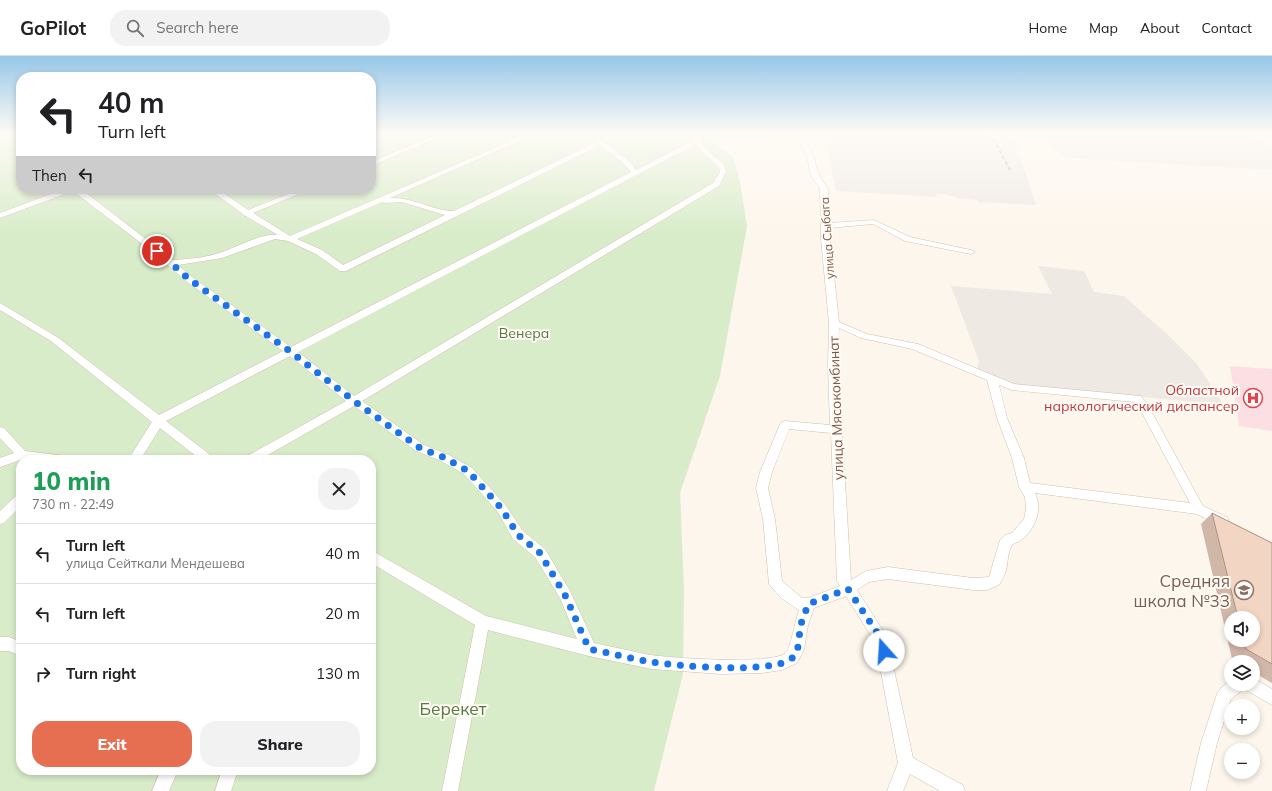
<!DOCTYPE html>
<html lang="en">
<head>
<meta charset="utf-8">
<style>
  body { margin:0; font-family:Mulish,sans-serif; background:#f2f2f2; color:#202124; height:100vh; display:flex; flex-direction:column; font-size:15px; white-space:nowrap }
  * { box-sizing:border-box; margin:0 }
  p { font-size:13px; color:#757577 }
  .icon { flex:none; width:22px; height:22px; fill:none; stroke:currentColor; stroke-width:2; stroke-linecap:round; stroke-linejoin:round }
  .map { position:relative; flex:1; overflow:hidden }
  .sheet { position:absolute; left:16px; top:399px; width:360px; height:320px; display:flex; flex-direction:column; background:#fff; border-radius:16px; box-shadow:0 2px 6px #0003 }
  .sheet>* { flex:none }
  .guide { position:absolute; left:16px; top:16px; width:360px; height:122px; border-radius:16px; box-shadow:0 2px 6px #0003; background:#fff; color:#202124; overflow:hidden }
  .fabs { position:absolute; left:1224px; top:555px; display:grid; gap:8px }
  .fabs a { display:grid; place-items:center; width:36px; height:36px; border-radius:50%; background:#fff; box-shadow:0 2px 6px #0003; font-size:20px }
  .pin { position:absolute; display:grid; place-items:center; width:34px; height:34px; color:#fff; margin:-17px; border:2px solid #fff; border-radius:50%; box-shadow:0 1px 4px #0007 }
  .me { position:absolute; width:44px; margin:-22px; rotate:341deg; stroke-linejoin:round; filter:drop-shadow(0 0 3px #0008) }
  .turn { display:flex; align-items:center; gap:14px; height:84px; padding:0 16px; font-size:18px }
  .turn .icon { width:52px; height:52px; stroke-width:2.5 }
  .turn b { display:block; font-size:28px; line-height:34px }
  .then { display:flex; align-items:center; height:38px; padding:0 16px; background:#0003; gap:8px; font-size:15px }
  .round { display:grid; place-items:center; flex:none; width:42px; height:42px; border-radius:16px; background:#f2f2f2 }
  .summary { display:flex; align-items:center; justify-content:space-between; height:68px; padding:0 16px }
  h1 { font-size:24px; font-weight:800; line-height:30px; color:#1e9e55 }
  .button { display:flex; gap:8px; margin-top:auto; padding:8px 16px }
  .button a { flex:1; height:46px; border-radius:16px; background:#e76f51; color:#fff; font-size:16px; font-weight:800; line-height:46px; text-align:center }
  .button a+a { background:#f2f2f2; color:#202124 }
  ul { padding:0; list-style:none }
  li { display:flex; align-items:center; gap:12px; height:60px; padding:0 16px; border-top:1px solid #e0e0e0 }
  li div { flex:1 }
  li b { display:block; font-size:15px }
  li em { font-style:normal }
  header { display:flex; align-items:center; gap:24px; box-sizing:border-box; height:56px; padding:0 20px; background:#fff; border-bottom:1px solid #e0e0e0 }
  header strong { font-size:19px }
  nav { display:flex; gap:22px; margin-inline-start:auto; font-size:14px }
  .search { width:280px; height:36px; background:#f2f2f2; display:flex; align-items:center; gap:10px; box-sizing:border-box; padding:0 14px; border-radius:16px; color:#757577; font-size:15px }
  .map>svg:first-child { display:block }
  .industrial { fill:#efe9e4 }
  .medical { fill:#fbdfe3 }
  .green { fill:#d8ecc9; fill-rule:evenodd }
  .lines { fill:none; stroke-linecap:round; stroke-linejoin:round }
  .street-casing { stroke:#d1beb0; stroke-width:1 }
  .street { fill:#fff; fill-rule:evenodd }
  .rail { stroke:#b9a8c9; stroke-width:2; stroke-dasharray:4 2.5; stroke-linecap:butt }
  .wall { fill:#d1b7a8; fill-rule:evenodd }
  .building { fill:#f3d5c3; stroke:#aa9588 }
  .route { stroke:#1a73e8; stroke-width:7; stroke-dasharray:0 12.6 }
  .labels { text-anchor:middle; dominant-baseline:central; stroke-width:4; stroke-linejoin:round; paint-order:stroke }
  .far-street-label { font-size:12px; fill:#7a5c4d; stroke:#fffaf3 }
  .park-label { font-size:14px; fill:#537a41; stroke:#fffaf3 }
  .health-label { font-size:14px; fill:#be3a42; stroke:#fffaf3; text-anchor:end }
  .street-label { font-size:14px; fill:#7a5c4d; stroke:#fffaf3 }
  .near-education-label { font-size:17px; fill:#785e54; stroke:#fffaf3; text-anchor:end }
  .near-park-label { font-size:17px; fill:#537a41; stroke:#fffaf3 }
</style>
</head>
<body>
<header>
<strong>GoPilot</strong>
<div class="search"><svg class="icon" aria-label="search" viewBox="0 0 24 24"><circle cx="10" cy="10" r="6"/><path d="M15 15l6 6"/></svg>Search here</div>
<nav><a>Home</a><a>Map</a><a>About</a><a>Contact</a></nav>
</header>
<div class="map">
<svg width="1272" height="735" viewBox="0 0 1272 735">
  <rect width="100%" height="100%" fill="#fdf6ec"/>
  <g class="industrial">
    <polygon points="824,77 1012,77 1036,149 978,146 976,144 958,142 948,139 936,137 937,141 836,135"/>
    <polygon points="1027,77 1245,77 1272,91 1272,114 1067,102"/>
    <polygon points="1038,210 1084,215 1094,236 1124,240 1167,278 1197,308 1224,349 1012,328 977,314 979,305 951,230 1052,238"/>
  </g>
  <polygon class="medical" points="1230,310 1272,313 1272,375 1239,370"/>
  <path class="green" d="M0,77H21V133H371V77H700L734,102L740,126L747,170L720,320L680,437L684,534L683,618L654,735H0ZM21,404H371V714H21Z"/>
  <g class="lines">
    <g class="street-casing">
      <g id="street">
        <polygon points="440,77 449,77 371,110 371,106"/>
        <path d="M529,77H538L390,142C414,141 432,155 454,155L596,86L591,77H597L601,84L615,77H623L605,87L628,104L636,114L692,85L697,77H703L701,81L704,91L724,109L726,116L719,130L362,345L424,389L447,398L472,412L506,450L523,475L545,493L570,535L594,587C613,591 631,595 650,599C672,602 772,609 786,597C790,594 796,562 799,554L781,542L769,528L763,463L756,432L760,416L781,366L785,365L830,369L828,311L829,267L821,183L820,133L811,119L806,96L799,84V80L781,79L778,77H806L805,84L812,96L819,119L828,133L829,167L874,164L910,181L971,194L975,196L971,198L905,185L873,168L829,172L839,266L867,278L918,288L1014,328L1141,340L1149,351L1203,450L1227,461L1229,465L1227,469C1218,472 1206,462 1197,458L1035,437C1043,453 1035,474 1021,484C1018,487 1013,486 1011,491C1007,499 1008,510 1005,518C1003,522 1001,526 999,529L987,534H973L888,523L869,526L857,534L887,581L913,702L963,729L965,735H940L910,718L903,735H887L898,707L877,595L873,583L846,540L814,552L808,569L804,594L797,607L782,614L762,617L721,618L652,613L589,600L488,574L458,735H442L475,569L371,507V494L486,560L577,583L560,542L535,501L513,483L498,456L464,418L439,404L416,395L354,350L259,404H240L242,401L251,398L346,345L290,300L166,365L213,401L215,404H201L160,372L140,404H128L152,366L51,285L0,254V247L57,281L159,359L283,295L186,225L154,197L73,135L0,162V157L64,133H81L173,204C188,203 204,202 219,197C235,192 260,177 278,179L244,159L209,133H218L248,154L301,133H311L253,157L290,180ZM696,88L699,93L719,111L720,116L713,127L354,340L298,296ZM600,89L623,107L631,116L291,291L192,221L178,209L222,202L275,183L288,185L316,198L340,215H346ZM382,146L385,147L402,146L445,159L343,209L322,194L297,183ZM839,272L861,282L912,293L987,324L997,362L1012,402L1019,431L1025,441L1026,453L1024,463L1012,477L1005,479L1000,484L989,521L973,522L888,511L866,515L851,524L838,311ZM999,329L1012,334L1134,346L1140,353L1190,447L1030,427L1024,402L1007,362ZM789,373L831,377L837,525L840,530L808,542H802L782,525L775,463L768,432L772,416Z"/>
        <polygon points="1260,77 1268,77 1272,79 1272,84"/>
        <polygon points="0,371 4,372 25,395 66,400 70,401 72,404 23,403 0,411 0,402 14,397 0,382"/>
        <polygon points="21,437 21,450 4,467 0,468 0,455 17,439"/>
        <polygon points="0,581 9,581 21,586 21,600 9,595 0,595"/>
        <polygon points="1253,622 1272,633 1272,649 1244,633 1231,643 1217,687 1206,735 1190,735 1201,687 1217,638 1220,633 1231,624 1231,628 1253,628"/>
        <polygon points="161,714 178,714 169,735 152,735"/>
        <polygon points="222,714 238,714 231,735 215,735"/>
      </g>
    </g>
    <use href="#street" class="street"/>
    <polyline class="rail" points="990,77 1010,114"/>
  </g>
  <path class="wall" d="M1212,457L1272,487V627L1253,616V606H1237L1232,603L1201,468ZM1231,562H1253V584H1231Z"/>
  <polygon class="building" points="1212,457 1272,487 1272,608 1246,593 1244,584 1253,584 1253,562 1238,562"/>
  <linearGradient id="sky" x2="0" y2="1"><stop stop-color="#97c7e8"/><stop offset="0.43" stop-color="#fefbf6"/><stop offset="1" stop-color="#fefbf6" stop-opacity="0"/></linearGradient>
  <rect width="1272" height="180" fill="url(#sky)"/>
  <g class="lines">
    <path class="route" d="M157,195L189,223L291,296L354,345L420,392L443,401L468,415L502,453L518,479L540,497L565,539L589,593C610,597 631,603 652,606C678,610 771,618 791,603C801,596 798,579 801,568C803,561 806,555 808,548L848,533L880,581L884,595"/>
  </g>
  <defs>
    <g id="hospital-ring" transform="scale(1)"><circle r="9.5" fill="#fffaf3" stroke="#e0444e" stroke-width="1.5"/><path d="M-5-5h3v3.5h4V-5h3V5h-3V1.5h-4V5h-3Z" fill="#e0444e"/></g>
    <g id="school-ring" transform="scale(1)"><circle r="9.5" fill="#fffaf3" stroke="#8d6e63" stroke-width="1.5"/><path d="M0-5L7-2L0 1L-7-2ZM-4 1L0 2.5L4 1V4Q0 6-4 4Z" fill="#8d6e63"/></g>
  </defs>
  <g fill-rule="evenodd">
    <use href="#hospital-ring" x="1253" y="342"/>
    <use href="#school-ring" x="1244" y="534"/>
  </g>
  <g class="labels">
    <g class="far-street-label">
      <text transform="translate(827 182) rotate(-94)">улица Сыбага</text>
    </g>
    <g class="park-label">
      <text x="524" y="277">Венера</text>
    </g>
    <g class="health-label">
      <text x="1239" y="334">Областной<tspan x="1239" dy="16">наркологический диспансер</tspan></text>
    </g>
    <g class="street-label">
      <text transform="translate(836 352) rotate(-92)">улица Мясокомбинат</text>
    </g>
    <g class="near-education-label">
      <text x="1230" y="524">Средняя<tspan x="1230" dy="20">школа №33</tspan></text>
    </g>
    <g class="near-park-label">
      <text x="453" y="652">Берекет</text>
    </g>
  </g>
</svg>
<div class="fabs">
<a><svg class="icon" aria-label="sound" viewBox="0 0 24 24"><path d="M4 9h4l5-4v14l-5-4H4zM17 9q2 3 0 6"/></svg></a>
<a><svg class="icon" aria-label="layers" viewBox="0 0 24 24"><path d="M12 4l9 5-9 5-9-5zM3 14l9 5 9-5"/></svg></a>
<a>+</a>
<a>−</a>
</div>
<div class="pin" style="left:157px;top:195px;background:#d93025"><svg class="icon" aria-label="arrive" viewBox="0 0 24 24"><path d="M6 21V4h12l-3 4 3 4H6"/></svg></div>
<svg class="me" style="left:884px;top:595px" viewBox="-20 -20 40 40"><circle r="19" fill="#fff"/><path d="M0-13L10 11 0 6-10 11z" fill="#1a73e8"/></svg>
<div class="guide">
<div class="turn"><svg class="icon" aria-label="left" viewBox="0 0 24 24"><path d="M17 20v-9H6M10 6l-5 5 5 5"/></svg><div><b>40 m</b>Turn left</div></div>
<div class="then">Then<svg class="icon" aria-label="left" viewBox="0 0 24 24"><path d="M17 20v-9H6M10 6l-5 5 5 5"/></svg></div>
</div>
<section class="sheet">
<div class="summary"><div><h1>10 min</h1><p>730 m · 22:49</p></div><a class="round"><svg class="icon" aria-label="close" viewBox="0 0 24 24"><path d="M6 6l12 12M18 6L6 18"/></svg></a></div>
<ul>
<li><svg class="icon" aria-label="left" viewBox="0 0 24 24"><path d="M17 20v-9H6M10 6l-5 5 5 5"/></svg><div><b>Turn left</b><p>улица Сейткали Мендешева</p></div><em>40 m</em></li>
<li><svg class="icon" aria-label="left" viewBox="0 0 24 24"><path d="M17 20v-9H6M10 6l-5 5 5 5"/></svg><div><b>Turn left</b></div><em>20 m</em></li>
<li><svg class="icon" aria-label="right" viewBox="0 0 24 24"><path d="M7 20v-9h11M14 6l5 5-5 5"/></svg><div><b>Turn right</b></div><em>130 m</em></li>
</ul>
<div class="button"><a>Exit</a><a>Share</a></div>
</section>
</div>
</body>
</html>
